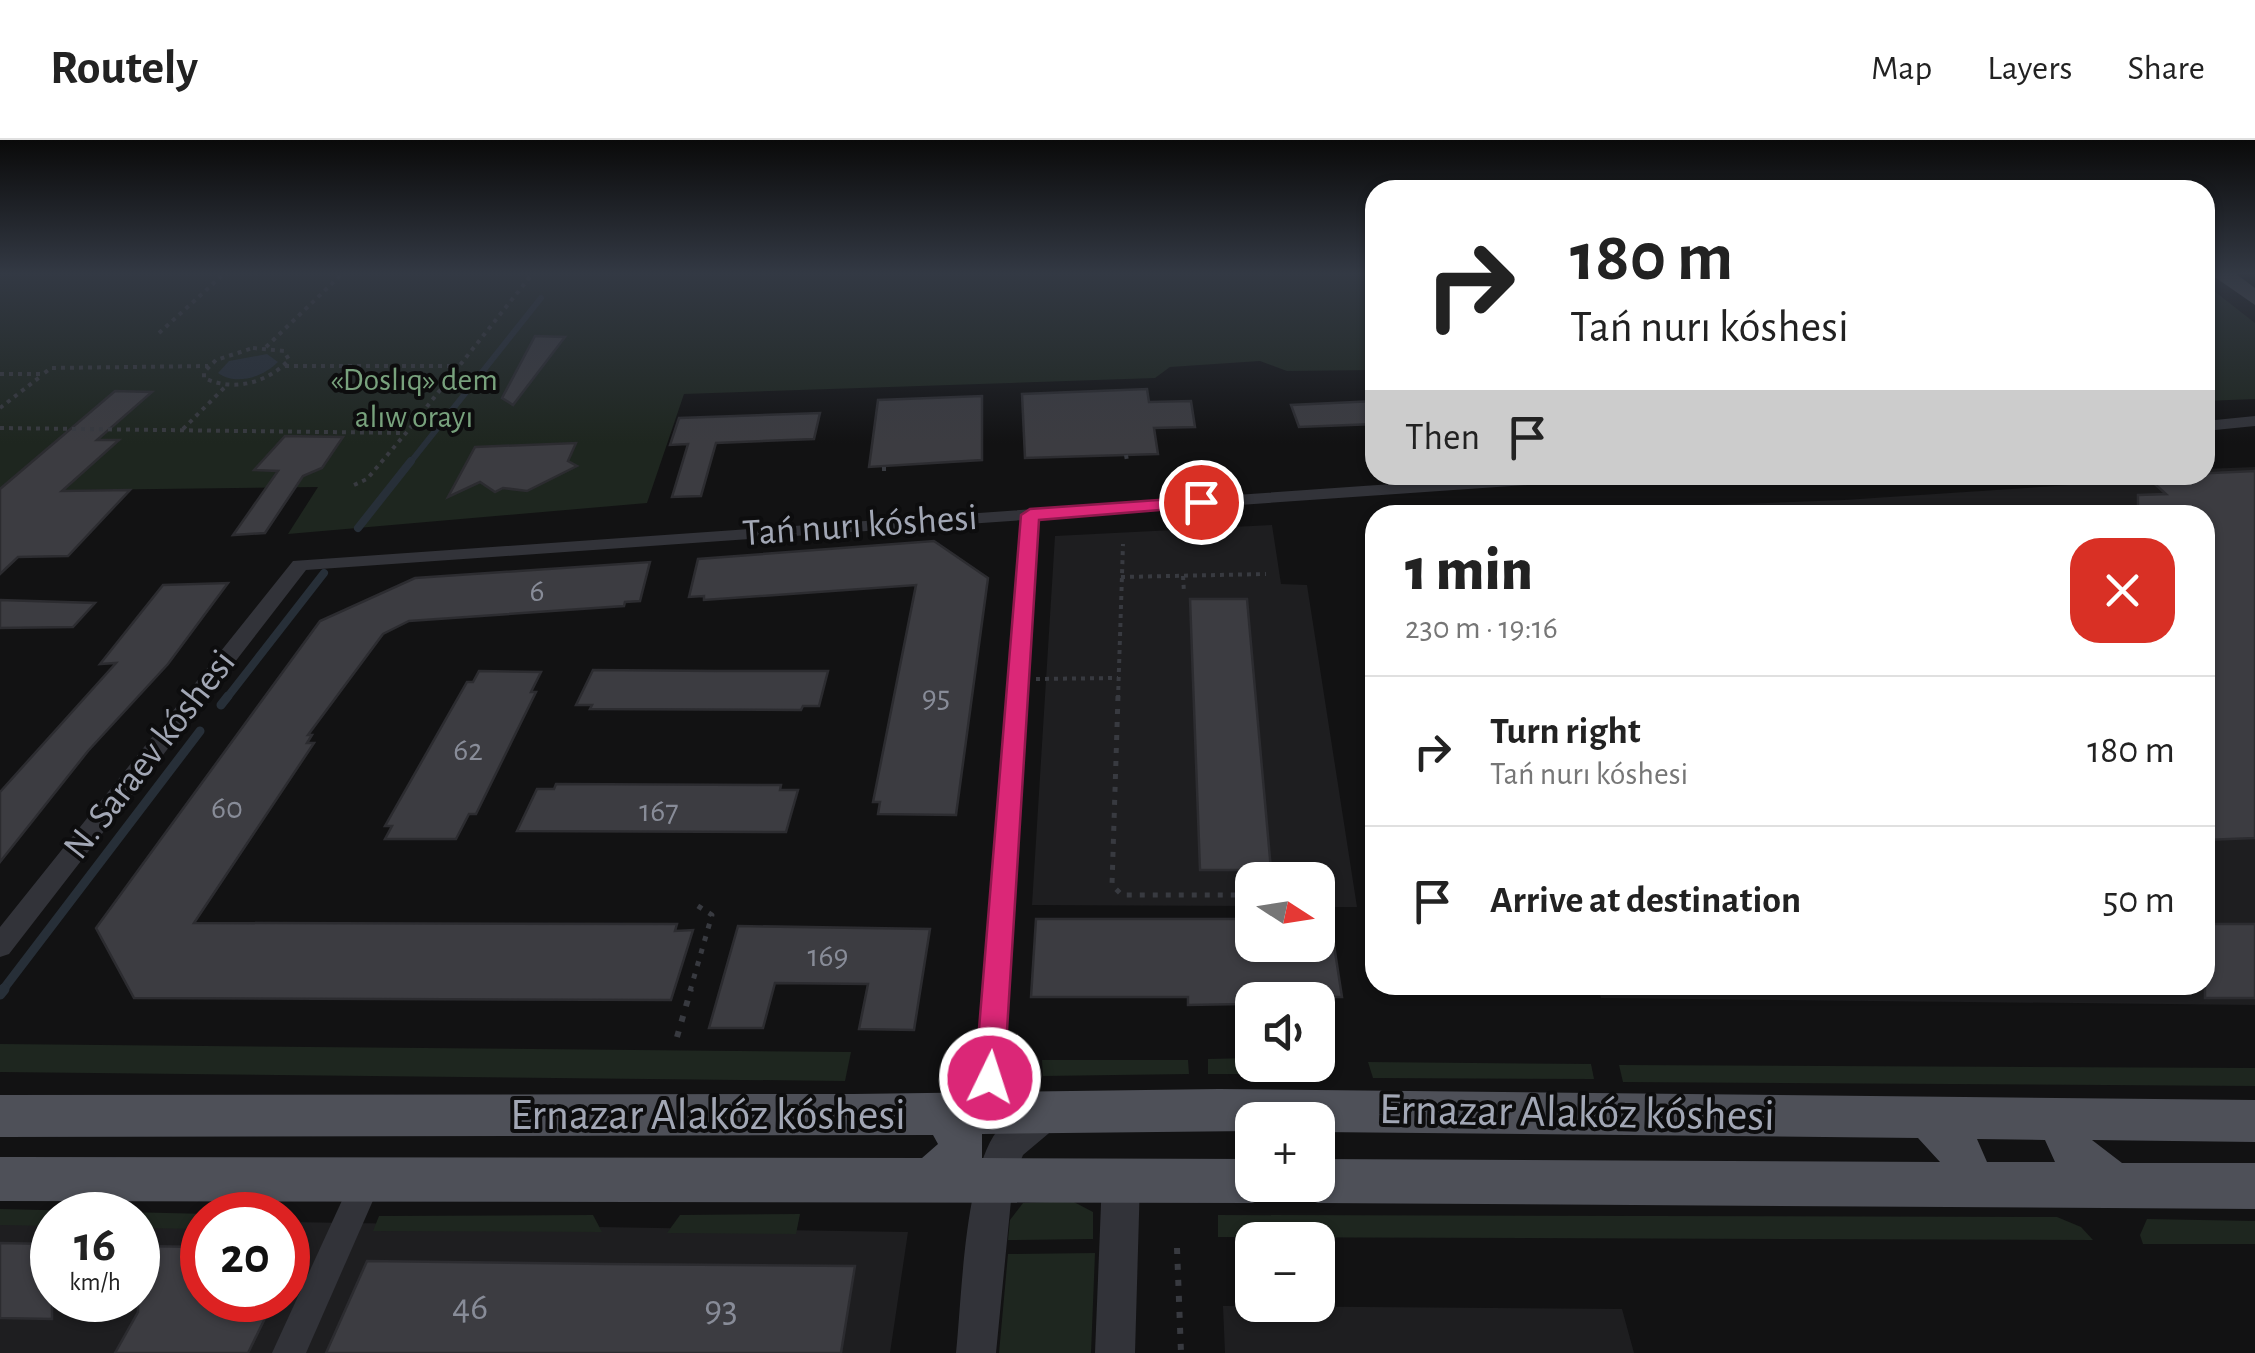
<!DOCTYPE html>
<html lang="en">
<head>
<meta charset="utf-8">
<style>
  body { margin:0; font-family:"Alegreya Sans",sans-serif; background:#f2f2f2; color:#222; height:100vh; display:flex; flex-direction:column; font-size:38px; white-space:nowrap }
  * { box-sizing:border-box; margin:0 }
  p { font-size:32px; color:#767676 }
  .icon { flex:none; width:55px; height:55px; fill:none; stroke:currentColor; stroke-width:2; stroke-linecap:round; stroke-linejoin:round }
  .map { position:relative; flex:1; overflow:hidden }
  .details { position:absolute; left:1365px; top:365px; width:850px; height:490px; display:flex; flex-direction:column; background:#fff; border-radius:30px; box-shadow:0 2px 8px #0004 }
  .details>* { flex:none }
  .banner { position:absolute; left:1365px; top:40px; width:850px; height:305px; border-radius:30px; box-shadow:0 2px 8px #0004; background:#fff; color:#222; overflow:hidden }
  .needle { width:65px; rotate:102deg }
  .buttons { position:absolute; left:1235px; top:722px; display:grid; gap:20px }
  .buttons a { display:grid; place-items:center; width:100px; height:100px; border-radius:20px; background:#fff; box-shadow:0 2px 8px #0004; font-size:50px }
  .speed { position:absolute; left:30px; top:1052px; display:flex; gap:20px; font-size:50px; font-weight:700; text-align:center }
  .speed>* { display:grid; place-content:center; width:130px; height:130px; border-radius:50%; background:#fff; box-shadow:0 2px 8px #0004; line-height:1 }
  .speed small { font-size:25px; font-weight:400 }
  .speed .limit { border:15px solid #d22; background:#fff; color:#111 }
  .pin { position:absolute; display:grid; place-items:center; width:85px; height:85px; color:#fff; margin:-42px; border:5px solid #fff; border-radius:50%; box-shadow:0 2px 10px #0007 }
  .me { position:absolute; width:110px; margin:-55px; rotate:4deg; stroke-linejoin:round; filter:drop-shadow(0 0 8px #0008) }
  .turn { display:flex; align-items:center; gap:35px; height:210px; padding:0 40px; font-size:45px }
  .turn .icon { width:130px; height:130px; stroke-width:2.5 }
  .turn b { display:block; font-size:70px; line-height:85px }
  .then { display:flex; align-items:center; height:95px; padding:0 40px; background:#0003; gap:20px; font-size:38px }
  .round { display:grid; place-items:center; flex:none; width:105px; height:105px; border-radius:30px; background:#f2f2f2 }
  .summary { display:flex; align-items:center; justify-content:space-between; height:170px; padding:0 40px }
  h1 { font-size:60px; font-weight:800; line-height:75px }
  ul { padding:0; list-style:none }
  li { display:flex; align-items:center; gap:30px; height:150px; padding:0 40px; border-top:2px solid #e0e0e0 }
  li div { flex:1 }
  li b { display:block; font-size:38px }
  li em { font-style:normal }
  header { display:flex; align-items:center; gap:60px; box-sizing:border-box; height:140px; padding:0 50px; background:#fff; border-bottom:2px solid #e0e0e0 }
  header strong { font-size:48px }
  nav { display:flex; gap:55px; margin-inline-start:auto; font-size:35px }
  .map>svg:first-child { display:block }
  .built { fill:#1e1e20 }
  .green { fill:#1e261f }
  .water { fill:#272f38 }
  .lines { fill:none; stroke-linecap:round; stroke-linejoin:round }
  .stream-far3 { stroke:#272f38; stroke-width:6 }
  .stream-far2 { stroke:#272f38; stroke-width:8 }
  .stream-far1 { stroke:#272f38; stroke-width:9 }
  .stream { stroke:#272f38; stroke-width:11 }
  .building { fill:#3c3c41; stroke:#2c2c30; stroke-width:2.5 }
  .path-far2 { stroke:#383a40; stroke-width:4; stroke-dasharray:4 5; stroke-linecap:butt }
  .path-far1 { stroke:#383a40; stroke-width:5; stroke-dasharray:5 8; stroke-linecap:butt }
  .path { stroke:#383a40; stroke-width:6; stroke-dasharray:6 10; stroke-linecap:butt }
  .service-far2 { stroke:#323339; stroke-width:10 }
  .service-far1 { stroke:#323339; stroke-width:12 }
  .service { stroke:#323339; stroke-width:15 }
  .minor { fill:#323339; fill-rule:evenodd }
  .tertiary { fill:#323339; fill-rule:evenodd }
  .primary { fill:#4e5058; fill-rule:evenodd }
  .route { fill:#db2777; stroke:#8e194d; stroke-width:2.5 }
  .labels { text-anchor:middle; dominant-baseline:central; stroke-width:8; stroke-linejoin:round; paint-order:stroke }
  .far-park-label { font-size:32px; fill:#78a27d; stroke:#0d0d0e }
  .number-label { font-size:32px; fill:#888c98 }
  .street-label { font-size:38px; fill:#a2a7b5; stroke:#0d0d0e }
  .near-number-label { font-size:38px; fill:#888c98 }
  .near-street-label { font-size:45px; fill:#a2a7b5; stroke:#0d0d0e }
</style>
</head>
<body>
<header>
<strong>Routely</strong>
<nav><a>Map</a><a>Layers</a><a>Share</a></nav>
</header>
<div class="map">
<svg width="2255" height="1213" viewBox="0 0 2255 1213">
  <rect width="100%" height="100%" fill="#121213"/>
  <g class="built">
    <polygon points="2255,327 2255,865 1601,858 1597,845 2205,845 2205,375 1607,375 1604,369 1844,360 2145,340 2141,335 2205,335 2205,329"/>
    <polygon points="1272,385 1281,444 1307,445 1357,767 1318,767 1318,740 1252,740 1252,766 1032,765 1055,396"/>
    <polygon points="0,1078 52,1079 52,1160 138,1160 138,1080 202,1081 202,1160 288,1160 288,1082 908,1092 890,1213 0,1213"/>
    <polygon points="1223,1166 1622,1169 1634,1213 1225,1213"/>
  </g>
  <g class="green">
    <polygon points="0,133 1375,133 1375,230 1287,231 1260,221 1170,227 1155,238 684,254 647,363 288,394 318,347 0,351"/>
    <polygon points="2205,144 2255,183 2255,259 2205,261"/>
    <polygon points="0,904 851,912 845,941 0,932"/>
    <polygon points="1252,918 1252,925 1301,925 1302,934 1208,934 1208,919"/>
    <polygon points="1042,920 1188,920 1189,934 1043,936"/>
    <polygon points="1368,922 1591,924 1594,939 1373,938"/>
    <polygon points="1619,925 2255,928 2255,946 1623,942"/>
    <polygon points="1072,1061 1093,1072 1093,1099 1008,1100 1010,1080 1023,1063"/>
    <polygon points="0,1069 251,1075 202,1075 202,1089 138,1088 138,1075 52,1075 52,1086 0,1085"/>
    <polygon points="800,1074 796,1094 667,1093 680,1075"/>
    <polygon points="593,1075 602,1092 373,1091 379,1076"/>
    <polygon points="1218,1075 2057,1077 2081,1087 2093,1100 1218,1097"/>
    <polygon points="2147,1079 2255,1081 2255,1104 2143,1104 2140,1095"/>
    <polygon points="1095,1113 1091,1213 999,1213 1008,1114"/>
  </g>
  <path class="water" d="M267,214L278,222C263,237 236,246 218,233L229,221Z"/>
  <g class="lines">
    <polyline class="stream-far3" points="409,324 541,158"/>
    <g class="stream-far2">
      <polyline points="358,388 411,321"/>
      <polyline points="226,559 324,433"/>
    </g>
    <g class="stream-far1">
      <polyline points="221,565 228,556"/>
      <polyline points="2,851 200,591"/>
    </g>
    <polyline class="stream" points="0,854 4,849"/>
  </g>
  <g class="building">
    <polygon points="535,196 565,197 513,265 502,258"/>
    <polygon points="1147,249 1149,262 1191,261 1195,287 1154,288 1158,314 1025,318 1022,254"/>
    <polygon points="115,251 152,252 97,300 119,300 62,351 130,350 68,416 18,417 0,434 0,349"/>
    <polygon points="982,256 982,320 869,327 878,260"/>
    <polygon points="1375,261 1375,284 1299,287 1291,265"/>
    <polygon points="820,273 814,299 716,303 701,356 672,357 688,304 670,305 679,278"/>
    <polygon points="285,296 343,297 322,328 303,336 265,393 233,395 278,331 254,330"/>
    <polygon points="576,303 568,321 577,326 527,351 503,348 495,352 480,342 448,357 475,307"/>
    <polygon points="2255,331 2255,698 2205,700 2205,375 2138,375 2138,355 2166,354 2146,336"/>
    <polygon points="934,401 988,438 956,675 878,674 880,662 873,662 916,445 704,460 704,456 689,457 698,419"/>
    <polygon points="650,422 640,461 625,462 624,466 409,481 383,494 308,595 312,595 307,603 314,603 194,783 677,784 675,791 693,790 671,860 134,858 96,788 320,481 415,438"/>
    <polygon points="228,443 168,524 88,611 0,722 0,652 116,523 100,524 163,445"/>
    <polygon points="1190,459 1247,459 1271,730 1200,730"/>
    <polygon points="0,460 95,463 73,487 0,488"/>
    <polygon points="593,530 718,531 828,531 819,566 803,566 801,570 590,569 592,565 576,565"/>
    <polygon points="479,531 541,532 531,552 536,552 476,674 469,674 456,699 385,699 392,686 385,686 467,542 473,542"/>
    <polygon points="556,644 781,645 780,650 798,650 786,692 517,691 537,649 554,649"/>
    <polygon points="1036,779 1252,779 1252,805 1334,805 1342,857 1242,857 1242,864 1188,865 1188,857 1031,857"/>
    <rect x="2205" y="784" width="50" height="74"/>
    <polygon points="738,786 930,789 914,890 859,889 868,844 775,843 763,888 709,888"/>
    <polygon points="0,1103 52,1104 52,1179 0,1178"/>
    <polygon points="138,1106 202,1107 202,1160 274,1160 248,1213 115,1213 138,1172"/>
    <polygon points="367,1121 607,1124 855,1126 841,1213 326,1213"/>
  </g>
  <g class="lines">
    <g class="path-far2">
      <polyline points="159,193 225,133"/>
      <polyline points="266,207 343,133"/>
      <path d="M253,208L284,211L289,220C267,243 234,252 204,238V232L216,220Z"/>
      <polyline points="285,226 457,226"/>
      <polyline points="0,234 43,234 51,228 208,226"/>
      <polyline points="0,268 41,236"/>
      <polyline points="0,288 406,293"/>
      <polyline points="183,289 227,245"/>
      <polyline points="1126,315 1127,321"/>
      <polyline points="884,327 884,334"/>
      <polyline points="354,345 367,339 406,293 533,133"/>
      <polyline points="1183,436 1184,453"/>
      <polyline points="1121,437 1266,434"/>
      <polyline points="1036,539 1118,538"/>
      <polyline points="1118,559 1123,404"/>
    </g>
    <g class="path-far1">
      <polyline points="1118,556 1112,745 1122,755 1236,755"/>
      <polyline points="690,851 712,775 695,764"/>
    </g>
    <g class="path">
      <polyline points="677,897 691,849"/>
      <polyline points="1177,1108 1181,1213"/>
    </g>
    <polyline class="service-far2" points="1018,559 1031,375"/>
    <polyline class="service-far1" points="996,851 1018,556"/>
    <polyline class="service" points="988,963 996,849"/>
    <g class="minor">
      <polygon points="2255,276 2255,286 2205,291 2205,281"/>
      <polygon points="1521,335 1607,335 1598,340 306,430 9,814 0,817 0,787 293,421"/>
      <polygon points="367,1026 378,1030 382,1040 306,1213 272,1213 356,1030"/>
    </g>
    <g class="tertiary">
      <path d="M1048,956L1061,961L1066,972L1061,983L1023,1015L1013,1040L996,1213H956C962,1157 964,1035 997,991C1008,977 1032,962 1048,956Z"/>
      <polygon points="1121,1022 1134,1028 1140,1040 1135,1213 1095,1213 1102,1040 1108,1028"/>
    </g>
    <g class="primary">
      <polygon points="2209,133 2235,133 2255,148 2255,165"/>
      <path d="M1219,949L2255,960V1002L2092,1000L2122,1023H2255V1069L1318,1063L1301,1057L1296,1045H1318V1019L1940,1022L1918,998L1318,992V980H1252V991L982,994V1018L1252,1019V1045H1274L1269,1057L1252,1063L0,1061V1017L922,1018L938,1004L933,995L0,997V955L853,954ZM1977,999L2045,1000L2055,1022H1987Z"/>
    </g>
  </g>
  <linearGradient id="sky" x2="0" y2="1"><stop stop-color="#0a0a0a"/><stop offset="0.44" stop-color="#333944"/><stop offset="1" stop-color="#333944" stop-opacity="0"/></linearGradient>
  <rect width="2255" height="303" fill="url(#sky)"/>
  <polygon class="route" points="1201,357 1210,362 1208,366 1039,380 1004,938 1000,947 990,951 980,947 975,938 1021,375 1030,369"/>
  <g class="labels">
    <g class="far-park-label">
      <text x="414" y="240">«Doslıq» dem<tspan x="414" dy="37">alıw orayı</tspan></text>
    </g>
    <g class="number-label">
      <text x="537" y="451">6</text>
      <text x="936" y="557">95</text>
      <text x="468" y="610">62</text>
      <text x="227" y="668">60</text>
      <text x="659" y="671">167</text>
      <text x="828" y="816">169</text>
    </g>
    <g class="street-label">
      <text transform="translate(860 386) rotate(-4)">Tań nurı kóshesi</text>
      <text transform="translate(150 615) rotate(-52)">N. Saraev kóshesi</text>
    </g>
    <g class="near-number-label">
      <text x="470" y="1168">46</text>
      <text x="721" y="1170">93</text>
    </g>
    <g class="near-street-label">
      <text transform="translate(1577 973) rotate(1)">Ernazar Alakóz kóshesi</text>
      <text x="708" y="975">Ernazar Alakóz kóshesi</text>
    </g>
  </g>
</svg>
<div class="buttons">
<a><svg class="needle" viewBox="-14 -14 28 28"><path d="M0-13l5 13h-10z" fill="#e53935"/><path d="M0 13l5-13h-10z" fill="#767676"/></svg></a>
<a><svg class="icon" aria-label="sound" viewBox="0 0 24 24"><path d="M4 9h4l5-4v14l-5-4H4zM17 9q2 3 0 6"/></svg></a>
<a>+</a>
<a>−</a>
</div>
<div class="speed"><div>16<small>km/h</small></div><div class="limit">20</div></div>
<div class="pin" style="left:1201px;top:362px;background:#d93025"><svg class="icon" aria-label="arrive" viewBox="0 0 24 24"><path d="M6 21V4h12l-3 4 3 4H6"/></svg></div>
<svg class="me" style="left:990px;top:938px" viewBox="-20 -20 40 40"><circle r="17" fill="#db2777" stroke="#fff" stroke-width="3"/><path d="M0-11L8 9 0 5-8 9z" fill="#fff"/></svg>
<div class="banner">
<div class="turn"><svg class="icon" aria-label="right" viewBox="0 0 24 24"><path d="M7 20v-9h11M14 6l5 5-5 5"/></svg><div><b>180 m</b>Tań nurı kóshesi</div></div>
<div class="then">Then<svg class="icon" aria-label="arrive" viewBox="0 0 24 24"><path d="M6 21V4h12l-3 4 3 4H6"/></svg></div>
</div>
<section class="details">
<div class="summary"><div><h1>1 min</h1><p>230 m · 19:16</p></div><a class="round" style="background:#d93025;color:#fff"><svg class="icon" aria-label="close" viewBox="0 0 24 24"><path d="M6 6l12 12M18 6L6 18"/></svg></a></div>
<ul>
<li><svg class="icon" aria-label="right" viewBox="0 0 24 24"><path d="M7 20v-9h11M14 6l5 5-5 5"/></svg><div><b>Turn right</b><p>Tań nurı kóshesi</p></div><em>180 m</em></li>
<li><svg class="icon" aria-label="arrive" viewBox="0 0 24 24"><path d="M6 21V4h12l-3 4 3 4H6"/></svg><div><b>Arrive at destination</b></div><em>50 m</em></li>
</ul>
</section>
</div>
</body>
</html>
